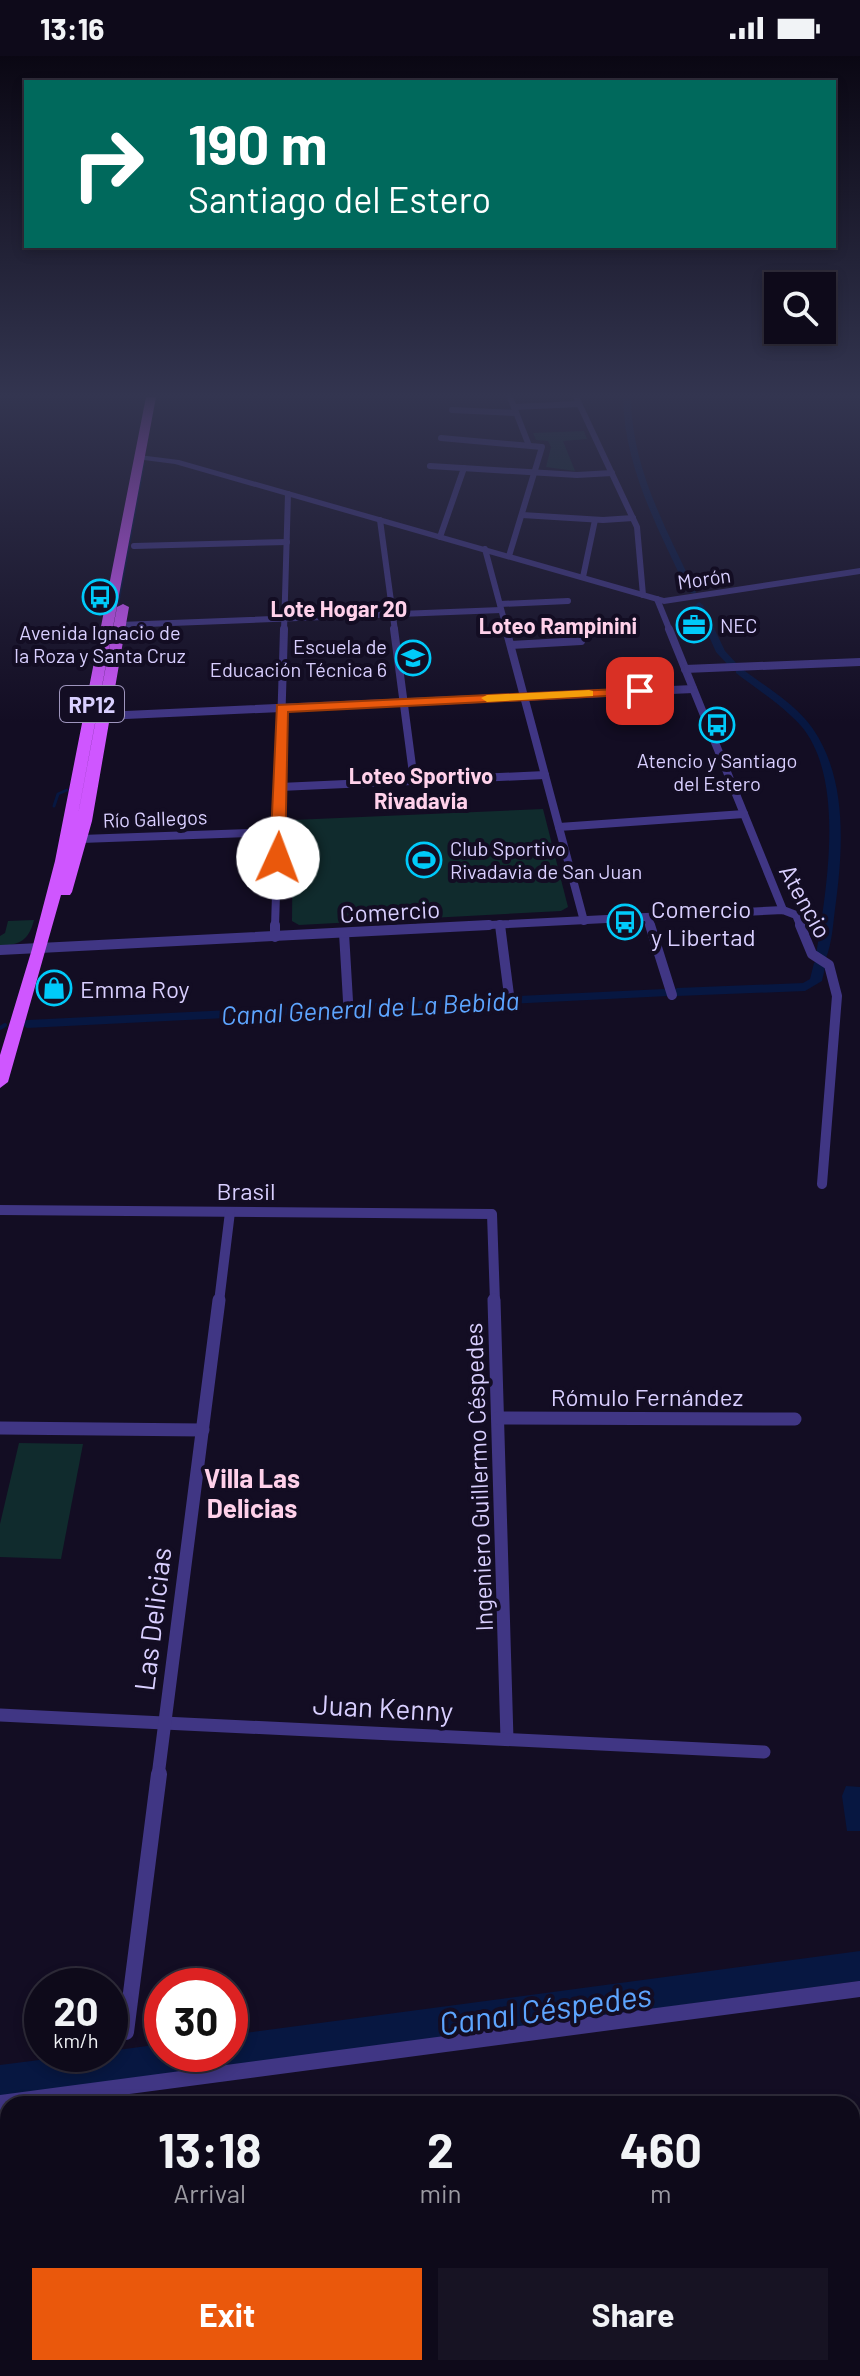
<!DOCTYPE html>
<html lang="en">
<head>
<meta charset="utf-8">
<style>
  body { margin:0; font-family:Barlow,sans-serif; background:#171323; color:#f1f3f6; height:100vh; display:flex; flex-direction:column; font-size:30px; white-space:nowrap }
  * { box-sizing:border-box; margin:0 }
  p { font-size:26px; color:#9b9aa2 }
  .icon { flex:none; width:44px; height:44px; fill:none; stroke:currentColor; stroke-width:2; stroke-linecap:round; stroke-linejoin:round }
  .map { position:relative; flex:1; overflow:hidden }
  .side { position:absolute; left:0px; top:2040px; width:860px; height:280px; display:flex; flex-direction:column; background:#0e0a1a; border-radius:24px 24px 0 0; box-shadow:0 4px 12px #0003,0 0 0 2px #2e2b39 }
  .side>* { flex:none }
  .hud { position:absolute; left:24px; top:24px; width:812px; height:168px; border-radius:0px; box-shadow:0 4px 12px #0003,0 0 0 2px #2e2b39; background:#00695c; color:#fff; overflow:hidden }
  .fabs { position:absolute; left:764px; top:216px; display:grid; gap:16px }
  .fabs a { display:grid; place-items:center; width:72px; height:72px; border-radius:0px; background:#0e0a1a; box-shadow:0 4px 12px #0003,0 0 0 2px #2e2b39; font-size:40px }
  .speed { position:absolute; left:24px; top:1912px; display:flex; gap:16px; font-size:40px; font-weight:700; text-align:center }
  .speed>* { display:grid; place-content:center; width:104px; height:104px; border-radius:50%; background:#0e0a1a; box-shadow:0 4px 12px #0003,0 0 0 2px #2e2b39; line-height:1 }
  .speed small { font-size:20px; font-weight:400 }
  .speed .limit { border:12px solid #d22; background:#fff; color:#111 }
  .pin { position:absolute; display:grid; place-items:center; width:68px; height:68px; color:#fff; margin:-34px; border-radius:16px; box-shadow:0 4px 12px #0006 }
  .me { position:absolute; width:88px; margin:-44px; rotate:2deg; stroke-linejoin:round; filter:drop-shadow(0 0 6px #0008) }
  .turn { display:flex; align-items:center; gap:28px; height:168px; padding:0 32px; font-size:36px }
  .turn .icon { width:104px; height:104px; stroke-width:2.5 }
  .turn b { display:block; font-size:56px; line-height:68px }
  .eta { display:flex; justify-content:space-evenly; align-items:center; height:136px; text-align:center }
  .eta b { font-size:48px; font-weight:700; line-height:56px }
  .primary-button { display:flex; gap:16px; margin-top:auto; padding:16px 32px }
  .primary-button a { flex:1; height:92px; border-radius:0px; background:#ea580c; color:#fff; font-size:32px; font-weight:700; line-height:92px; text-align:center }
  .primary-button a+a { background:#171323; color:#f1f3f6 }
  .status { display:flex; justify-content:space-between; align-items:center; height:56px; padding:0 40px; background:#0e0a1a; direction:ltr }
  .status svg { height:22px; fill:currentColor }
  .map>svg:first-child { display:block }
  .green { fill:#102b2d }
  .water { fill:#071741 }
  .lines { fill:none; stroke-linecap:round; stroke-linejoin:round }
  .stream-far2 { stroke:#071741; stroke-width:2 }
  .stream-far1 { stroke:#071741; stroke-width:3 }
  .stream { stroke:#071741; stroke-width:4 }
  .canal { fill:#071741; fill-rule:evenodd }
  .minor-far4 { stroke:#403684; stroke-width:6 }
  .minor-far3 { stroke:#403684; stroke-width:8 }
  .minor-far2 { stroke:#403684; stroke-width:10 }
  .minor-far1 { stroke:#403684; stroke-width:13 }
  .minor { stroke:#403684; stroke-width:16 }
  .tertiary { fill:#403684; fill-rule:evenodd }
  .primary { fill:#cf56ff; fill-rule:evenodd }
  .route { fill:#ea580c; stroke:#983908; stroke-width:2 }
  .slow { fill:#f59e0b }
  .labels { text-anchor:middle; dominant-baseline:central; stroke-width:8; stroke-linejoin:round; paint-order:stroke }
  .far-street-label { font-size:20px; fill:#d9cfff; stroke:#130d23 }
  .far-poi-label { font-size:20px; fill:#d9cfff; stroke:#130d23; text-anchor:start }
  .far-neighbourhood-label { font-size:22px; font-weight:bold; fill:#ffd1ea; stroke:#130d23 }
  .shield { fill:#130d23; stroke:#9e95bd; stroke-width:2 }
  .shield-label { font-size:22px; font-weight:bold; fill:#d9cfff }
  .street-label { font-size:24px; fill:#d9cfff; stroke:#130d23 }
  .poi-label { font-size:24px; fill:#d9cfff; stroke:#130d23; text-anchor:start }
  .water-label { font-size:26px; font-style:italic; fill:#5da5ff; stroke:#130d23 }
  .neighbourhood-label { font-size:26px; font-weight:bold; fill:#ffd1ea; stroke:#130d23 }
  .near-street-label { font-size:28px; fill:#d9cfff; stroke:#130d23 }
  .near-water-label { font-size:32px; font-style:italic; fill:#5da5ff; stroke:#130d23 }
</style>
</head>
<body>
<div class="status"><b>13:16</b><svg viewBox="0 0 49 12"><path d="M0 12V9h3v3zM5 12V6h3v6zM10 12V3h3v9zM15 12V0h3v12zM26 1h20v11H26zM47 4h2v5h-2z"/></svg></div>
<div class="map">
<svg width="860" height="2320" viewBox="0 0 860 2320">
  <rect width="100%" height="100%" fill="#130d23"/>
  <g class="green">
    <polygon points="584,375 587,383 563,385 575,415 546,411 551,391 548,385 536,384 533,377"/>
    <polygon points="543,753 568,851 561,855 299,869 292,865 293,764"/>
    <path d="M34,864C29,884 20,889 0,890V880L5,877L8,865Z"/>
    <polygon points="19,1387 83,1388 61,1503 0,1501 0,1468"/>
  </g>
  <g class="water">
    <polygon points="846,1730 860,1731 860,1775 847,1775 842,1740"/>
    <polygon points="860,1895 860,1925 0,2041 0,2009 86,1998 110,1998 110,1995 162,1988 162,1998 230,1998 230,1979"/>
  </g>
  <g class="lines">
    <polyline class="stream-far2" points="117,554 144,407"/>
    <polyline class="stream-far1" points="54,750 58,738 67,734"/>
    <polyline class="stream" points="0,972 5,969"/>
    <g class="canal">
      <path d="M623,341H631C631,411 667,475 696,536L695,538L688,536C659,475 624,411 623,341Z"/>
      <polygon points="699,546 703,549 725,595 736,607 736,611 730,611 716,596 695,549"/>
      <path d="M736,613H742C766,631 796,648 813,673C848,724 843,795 835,853C833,869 832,887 826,902H818L816,899C826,836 846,725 802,671C784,650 758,634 736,617Z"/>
      <polygon points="820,903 826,907 822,925 805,935 677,940 671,936 677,932 803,927 810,923 814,907"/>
      <polygon points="664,933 670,937 668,940 27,972 21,968 27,964"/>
    </g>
    <g class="minor-far4">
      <polyline points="510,341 528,387"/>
      <polyline points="576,341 637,471 643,539"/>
      <polyline points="514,351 579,348"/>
      <polyline points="452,354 516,357"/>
      <polyline points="441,382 542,391 509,500"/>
      <polyline points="430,410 577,419 612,417"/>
      <polyline points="522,459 603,464 633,462"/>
      <polyline points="380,464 395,575"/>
      <polyline points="440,481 464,412"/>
      <polyline points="134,490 287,486"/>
      <polyline points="485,493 507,575"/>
      <polyline points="583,521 595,464"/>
      <polyline points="657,543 670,575"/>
      <polyline points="500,548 568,545"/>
      <polyline points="120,569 501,554"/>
      <polyline points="284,575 288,438"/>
    </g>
    <g class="minor-far3">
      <polyline points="394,573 414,725"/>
      <polyline points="506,573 584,865"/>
      <polyline points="669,573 783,854"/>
      <polyline points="511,589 581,585"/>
      <polyline points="685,613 860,606"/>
      <polyline points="104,660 693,633"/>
      <polyline points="280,731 545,719"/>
      <polyline points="559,771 744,758"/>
      <polyline points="81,783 278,776"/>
      <polyline points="648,861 651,871"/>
      <polyline points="275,871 284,573"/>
      <polyline points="449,871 783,854 796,859 801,871"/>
    </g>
    <g class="minor-far2">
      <polyline points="500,869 509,939"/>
      <polyline points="650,869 672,939"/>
      <polyline points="800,869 812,898 829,909 837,940 822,1128"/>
      <polyline points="344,877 348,945"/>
      <polyline points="275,881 275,869"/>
      <polyline points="0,894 489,869"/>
      <polyline points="0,1154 492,1158 495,1246"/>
      <polyline points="219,1246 230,1156"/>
    </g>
    <g class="minor-far1">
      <polyline points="494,1244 507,1683"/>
      <polyline points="498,1362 795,1363"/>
      <polyline points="0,1372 203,1374"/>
      <polyline points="0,1659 764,1696"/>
      <polyline points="158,1720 219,1244"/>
    </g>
    <g class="minor">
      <polyline points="126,1976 159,1718"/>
      <polyline points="0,2047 860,1933"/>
    </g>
    <polygon class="tertiary" points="139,399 179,404 664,542 860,512 860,518 664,548 175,408 136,403 135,401"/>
    <polygon class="primary" points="146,341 156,341 74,780 117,551 123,548 129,551 92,765 72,836 70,839 61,839 8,1026 0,1032 0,999 32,893 55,805"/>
  </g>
  <linearGradient id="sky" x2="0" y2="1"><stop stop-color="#0a0713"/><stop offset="0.51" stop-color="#333550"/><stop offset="1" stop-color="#333550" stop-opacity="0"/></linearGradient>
  <rect width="860" height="666" fill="url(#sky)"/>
  <polygon class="route" points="640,632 647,635 645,638 288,656 285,802 278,806 270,802 277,649"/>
  <polygon class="slow" points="589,634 593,635 593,640 487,646 481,642 487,639"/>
  <defs>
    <g id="bus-ring" transform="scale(1.8)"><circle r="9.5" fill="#130d23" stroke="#00cafa" stroke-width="1.5"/><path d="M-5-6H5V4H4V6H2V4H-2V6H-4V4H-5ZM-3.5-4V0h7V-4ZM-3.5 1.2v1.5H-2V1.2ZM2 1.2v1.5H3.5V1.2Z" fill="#00cafa"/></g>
    <g id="office-ring" transform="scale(1.8)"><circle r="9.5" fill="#130d23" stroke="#00cafa" stroke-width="1.5"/><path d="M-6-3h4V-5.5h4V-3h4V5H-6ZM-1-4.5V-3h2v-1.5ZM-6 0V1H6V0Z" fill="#00cafa"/></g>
    <g id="school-ring" transform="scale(1.8)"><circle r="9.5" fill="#130d23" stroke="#00cafa" stroke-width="1.5"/><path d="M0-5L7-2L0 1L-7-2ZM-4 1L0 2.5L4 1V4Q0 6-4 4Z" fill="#00cafa"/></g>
    <g id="stadium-ring" transform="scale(1.8)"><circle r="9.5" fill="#130d23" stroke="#00cafa" stroke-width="1.5"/><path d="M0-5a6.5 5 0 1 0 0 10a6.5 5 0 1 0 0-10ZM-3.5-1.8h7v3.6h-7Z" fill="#00cafa"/></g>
    <g id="shop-ring" transform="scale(1.8)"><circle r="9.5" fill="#130d23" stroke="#00cafa" stroke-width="1.5"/><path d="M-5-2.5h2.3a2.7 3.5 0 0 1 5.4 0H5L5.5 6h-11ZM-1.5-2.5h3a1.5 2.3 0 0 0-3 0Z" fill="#00cafa"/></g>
  </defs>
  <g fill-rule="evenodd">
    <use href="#bus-ring" x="100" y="541"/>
    <use href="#office-ring" x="694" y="569"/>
    <use href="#school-ring" x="413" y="602"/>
    <use href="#bus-ring" x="717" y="669"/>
    <use href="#stadium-ring" x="424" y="804"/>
    <use href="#bus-ring" x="625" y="866"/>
    <use href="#shop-ring" x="54" y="932"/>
  </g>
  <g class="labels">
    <g class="far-street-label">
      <text transform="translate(704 522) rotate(-8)">Morón</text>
      <text transform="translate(155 762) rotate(-2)">Río Gallegos</text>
    </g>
    <g class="far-poi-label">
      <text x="720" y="569">NEC</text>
      <text x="100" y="576" text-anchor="middle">Avenida Ignacio de<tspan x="100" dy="23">la Roza y Santa Cruz</tspan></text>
      <text x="387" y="590" text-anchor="end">Escuela de<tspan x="387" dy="23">Educación Técnica 6</tspan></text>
      <text x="717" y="704" text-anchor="middle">Atencio y Santiago<tspan x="717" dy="23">del Estero</tspan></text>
      <text x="450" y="792">Club Sportivo<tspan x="450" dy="23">Rivadavia de San Juan</tspan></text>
    </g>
    <g class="far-neighbourhood-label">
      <text x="339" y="552">Lote Hogar 20</text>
      <text x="558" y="569">Loteo Rampinini</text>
      <text x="421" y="719">Loteo Sportivo<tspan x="421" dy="25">Rivadavia</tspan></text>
    </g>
    <rect class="shield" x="60" y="630" width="64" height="36" rx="6"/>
    <g class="shield-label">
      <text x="92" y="648">RP12</text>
    </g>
    <g class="street-label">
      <text transform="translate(806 845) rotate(61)">Atencio</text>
      <text transform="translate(390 855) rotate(-3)">Comercio</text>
      <text x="246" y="1134">Brasil</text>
      <text x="647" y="1340">Rómulo Fernández</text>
      <text transform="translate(478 1421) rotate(-92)">Ingeniero Guillermo Céspedes</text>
    </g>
    <g class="poi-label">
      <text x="651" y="852">Comercio<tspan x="651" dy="28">y Libertad</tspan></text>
      <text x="80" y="932">Emma Roy</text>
    </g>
    <g class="water-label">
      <text transform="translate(370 951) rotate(-3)">Canal General de La Bebida</text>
    </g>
    <g class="neighbourhood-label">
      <text x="252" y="1421">Villa Las<tspan x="252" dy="30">Delicias</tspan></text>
    </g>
    <g class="near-street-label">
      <text transform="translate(152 1563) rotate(-83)">Las Delicias</text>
      <text transform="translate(383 1651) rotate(3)">Juan Kenny</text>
    </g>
    <g class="near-water-label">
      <text transform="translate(545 1952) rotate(-8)">Canal Céspedes</text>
    </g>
  </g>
</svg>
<div class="fabs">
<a><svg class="icon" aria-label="search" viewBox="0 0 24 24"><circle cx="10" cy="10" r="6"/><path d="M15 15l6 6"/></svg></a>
</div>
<div class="speed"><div>20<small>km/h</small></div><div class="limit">30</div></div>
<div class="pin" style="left:640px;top:635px;background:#d93025"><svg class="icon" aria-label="arrive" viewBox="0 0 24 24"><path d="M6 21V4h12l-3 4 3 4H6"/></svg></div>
<svg class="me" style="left:278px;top:802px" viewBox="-20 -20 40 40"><circle r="19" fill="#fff"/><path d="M0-13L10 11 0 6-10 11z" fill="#ea580c"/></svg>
<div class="hud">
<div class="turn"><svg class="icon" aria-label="right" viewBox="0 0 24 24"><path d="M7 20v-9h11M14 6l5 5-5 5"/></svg><div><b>190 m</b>Santiago del Estero</div></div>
</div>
<section class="side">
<div class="eta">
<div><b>13:18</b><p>Arrival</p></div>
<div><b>2</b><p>min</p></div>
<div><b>460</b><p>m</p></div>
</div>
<div class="primary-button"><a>Exit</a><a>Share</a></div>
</section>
</div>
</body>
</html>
